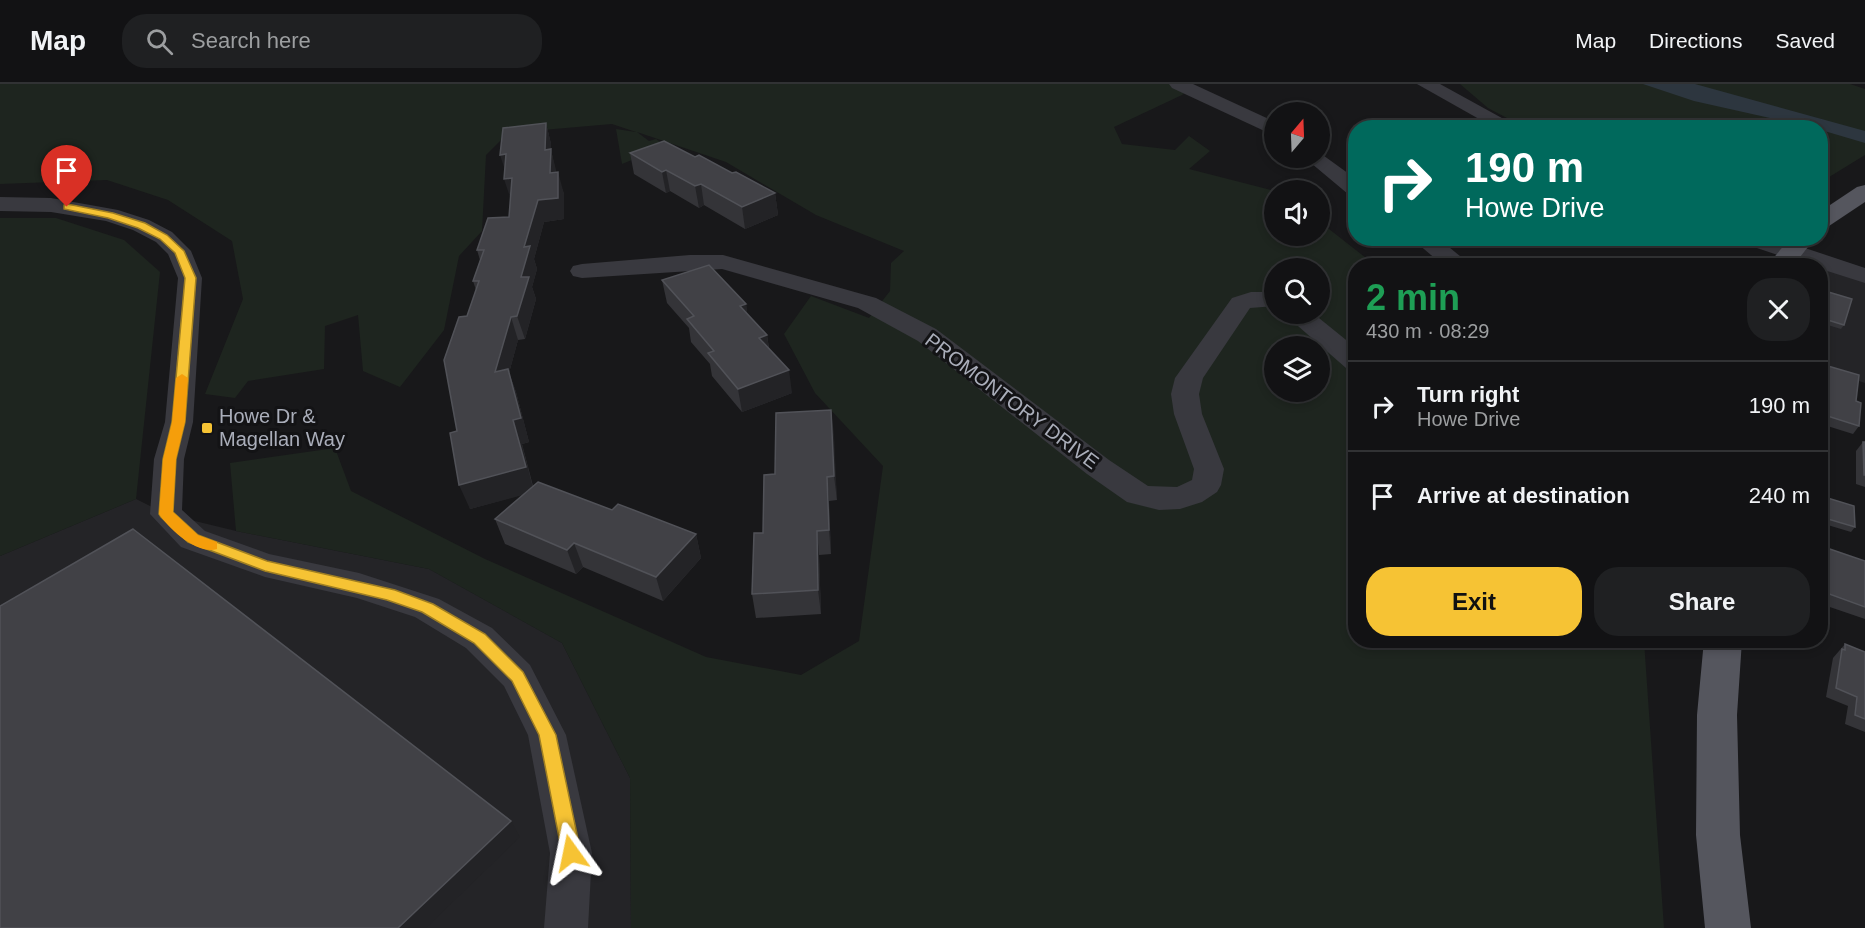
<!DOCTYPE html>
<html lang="en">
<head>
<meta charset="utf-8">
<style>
  body { margin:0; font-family:Helvetica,sans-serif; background:#1f2022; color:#f1f3f6; height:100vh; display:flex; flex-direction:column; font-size:22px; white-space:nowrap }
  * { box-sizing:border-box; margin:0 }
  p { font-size:20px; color:#9c9ea0 }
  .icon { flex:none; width:33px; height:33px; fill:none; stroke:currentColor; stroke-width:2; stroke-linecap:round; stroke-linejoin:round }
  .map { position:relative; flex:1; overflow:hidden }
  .details { position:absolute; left:1348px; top:174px; width:480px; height:390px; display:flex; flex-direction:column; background:#121214; border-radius:24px; box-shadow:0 3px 9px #0003,0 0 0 2px #313234 }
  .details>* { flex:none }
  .hud { position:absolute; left:1348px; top:36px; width:480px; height:126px; border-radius:24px; box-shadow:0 3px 9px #0003,0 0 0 2px #313234; background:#00695c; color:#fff; overflow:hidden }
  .needle { width:39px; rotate:19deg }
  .tools { position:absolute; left:1264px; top:18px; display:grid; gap:12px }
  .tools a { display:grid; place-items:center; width:66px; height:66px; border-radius:50%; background:#121214; box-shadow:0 3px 9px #0003,0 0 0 2px #313234; font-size:30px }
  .pin { position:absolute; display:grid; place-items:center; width:51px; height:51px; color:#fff; margin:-62px -26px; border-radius:50% 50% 50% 0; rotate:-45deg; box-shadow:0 0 6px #0007 }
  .pin .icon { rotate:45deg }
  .me { position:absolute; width:66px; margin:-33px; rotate:348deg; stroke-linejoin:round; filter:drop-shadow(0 0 4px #0008) }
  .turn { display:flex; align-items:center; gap:21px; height:126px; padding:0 18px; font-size:27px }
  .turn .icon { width:78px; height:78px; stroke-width:2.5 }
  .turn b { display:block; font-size:42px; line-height:51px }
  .round { display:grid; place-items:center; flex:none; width:63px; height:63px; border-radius:24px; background:#1f2022 }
  .overview { display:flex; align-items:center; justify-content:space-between; height:102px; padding:0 18px }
  h1 { font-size:36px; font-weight:700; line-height:45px; color:#1e9e55 }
  .cta { display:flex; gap:12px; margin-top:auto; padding:12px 18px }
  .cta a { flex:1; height:69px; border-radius:24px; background:#f6c334; color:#111; font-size:24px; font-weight:700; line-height:69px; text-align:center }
  .cta a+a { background:#1f2022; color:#f1f3f6 }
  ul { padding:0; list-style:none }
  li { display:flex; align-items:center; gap:18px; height:90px; padding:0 18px; border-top:2px solid #313234 }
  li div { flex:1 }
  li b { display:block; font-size:22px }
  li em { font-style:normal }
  header { display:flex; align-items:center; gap:36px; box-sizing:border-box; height:84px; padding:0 30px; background:#121214; border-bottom:2px solid #313234 }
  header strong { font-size:28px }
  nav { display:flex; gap:33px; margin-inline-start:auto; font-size:21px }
  .search { width:420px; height:54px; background:#1f2022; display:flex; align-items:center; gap:15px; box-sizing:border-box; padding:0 21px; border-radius:24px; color:#9c9ea0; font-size:22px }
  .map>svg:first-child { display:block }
  .built { fill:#242427 }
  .green { fill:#1e251f; fill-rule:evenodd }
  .water { fill:#2d363f }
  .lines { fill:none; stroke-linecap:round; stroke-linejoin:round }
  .minor { fill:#39393f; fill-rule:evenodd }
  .major { fill:#55565e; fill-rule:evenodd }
  .wall { fill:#343438 }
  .shaded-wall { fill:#232326 }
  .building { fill:#414146; stroke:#515258; stroke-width:1.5 }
  .route { fill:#f6c334; stroke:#a07f22; stroke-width:1.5 }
  .slow { fill:#f59e0b }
  .poi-dot { fill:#f6c334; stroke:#131315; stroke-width:2 }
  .labels { text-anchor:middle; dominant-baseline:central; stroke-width:6; stroke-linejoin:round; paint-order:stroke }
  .street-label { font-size:20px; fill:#aaaeba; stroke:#131315 }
  .poi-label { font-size:20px; fill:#aaaeba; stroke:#131315; text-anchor:start }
</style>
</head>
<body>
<header>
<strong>Map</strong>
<div class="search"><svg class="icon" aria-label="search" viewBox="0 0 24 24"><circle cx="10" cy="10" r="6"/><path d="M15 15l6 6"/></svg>Search here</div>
<nav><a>Map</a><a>Directions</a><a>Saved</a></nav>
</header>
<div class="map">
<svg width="1865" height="844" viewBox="0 0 1865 844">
  <rect width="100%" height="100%" fill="#18181a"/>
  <g class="built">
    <polygon points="1791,167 1865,192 1865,299 1821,285 1821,182 1779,182"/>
    <polygon points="136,415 166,430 236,447 429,485 562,559 630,694 631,844 0,844 0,472"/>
  </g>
  <g class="green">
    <path d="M0,0H1194L1182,11L1114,43L1122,60L1175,66L1189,52L1210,67L1189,85L1275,107V152H1320V138L1375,181L1356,182V556L1644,557L1664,844H631L630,694L562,559L429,485L236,447L230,379L335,364L351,407L485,475L706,573L801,591L859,557L883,382L815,309L784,250L811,212L869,234L890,207L891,179L904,167L816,131L726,78L637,48L649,57L656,55L666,62L622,80L616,45L636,48L612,40L508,49L486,71L482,147L459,172L444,246L400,303L363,287L358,231L325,242L324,285L248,297L235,314L205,310L243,215L232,157L168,116L107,96L0,100ZM1275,184H1320V230H1275ZM1275,262H1320V308H1275Z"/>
    <polygon points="1460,0 1850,0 1865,5 1865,71 1821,98 1821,44 1524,43 1488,24"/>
    <polygon points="0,134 56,134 124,156 160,188 136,415 0,472"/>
  </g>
  <polygon class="water" points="1643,0 1695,0 1865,47 1865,59 1821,46 1821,44 1810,43 1694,17"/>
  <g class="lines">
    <g class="minor">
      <polygon points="1169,0 1193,0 1275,38 1275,52 1172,4"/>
      <polygon points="1417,0 1440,0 1520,44 1495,44"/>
      <polygon points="1320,69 1356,95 1356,111 1348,110 1305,74 1320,74"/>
      <polygon points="0,113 51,114 118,126 149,136 172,148 191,167 202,194 193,338 184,375 182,426 205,447 269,470 359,489 439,515 492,544 530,581 566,651 592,769 588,844 544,844 550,769 528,651 504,602 466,564 415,533 357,514 265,493 181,463 150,430 154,375 165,338 178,194 168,170 156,158 133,146 106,137 51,128 0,127"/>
      <polygon points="1411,154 1438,154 1472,182 1444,182"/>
      <polygon points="1739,154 1775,154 1865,184 1865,199 1821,185 1821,182 1810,182 1742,159"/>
      <polygon points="690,171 723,171 876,214 936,245 1109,376 1148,402 1177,403 1192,396 1194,385 1174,330 1171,310 1175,294 1232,214 1251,208 1275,208 1275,222 1250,224 1203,294 1199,310 1202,330 1224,385 1221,401 1217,408 1202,418 1180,425 1159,426 1127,418 1087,390 918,257 858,224 722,185 582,194 573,192 570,187 573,182 582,180"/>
      <polygon points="1287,230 1314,230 1356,264 1356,286 1346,284 1290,235"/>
    </g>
    <g class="major">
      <polygon points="1865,101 1865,118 1829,142 1821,144 1821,127 1857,103"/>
      <polygon points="1790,154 1815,154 1793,182 1767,182"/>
      <polygon points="1704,556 1742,556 1737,631 1740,751 1751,844 1705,844 1696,751 1697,631"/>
    </g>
  </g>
  <g class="wall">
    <polygon points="546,39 551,60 551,66 556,89 564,110 564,135 544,138 534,175 537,185 532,203 536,215 525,255 518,256 509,289 516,308 529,358 522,360 533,402 612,426 696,450 701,474 663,517 583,483 576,490 505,460 495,435 524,410 470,425 457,347 467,232 476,206 473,197 480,176 477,166 509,133"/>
    <polygon points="630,69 695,73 775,109 778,131 745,145 704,121 699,124 670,107 666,109 634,90"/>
    <polygon points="662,196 746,220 747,230 767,251 769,264 792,309 742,328 712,292 710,280 691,258 689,244 667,219"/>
    <polygon points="1825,207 1844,241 1841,245 1821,239 1821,215"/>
    <polygon points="1821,280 1856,317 1859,342 1853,350 1821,340"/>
    <polygon points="831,326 837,416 829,417 831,470 819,471 821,530 756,534 752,510 763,449"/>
    <polygon points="1863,358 1865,358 1865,403 1856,400 1856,367"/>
    <polygon points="1821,412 1855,443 1851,448 1821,439"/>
    <polygon points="1821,462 1865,477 1865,535 1821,520"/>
    <polygon points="1845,560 1865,568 1865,648 1845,640 1848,622 1826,613 1833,574"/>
  </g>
  <g class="shaded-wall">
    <polygon points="546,39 551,60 551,66 556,86 556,111 545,66"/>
    <polygon points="506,70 507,92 500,71"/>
    <polygon points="666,86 670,107 666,109 662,88"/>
    <polygon points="558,88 564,110 564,135 544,138 534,175 537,185 532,203 536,215 525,255 517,232 524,163 538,116"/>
    <polygon points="512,94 511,116 504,95"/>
    <polygon points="701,100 704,121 699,124 695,102"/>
    <polygon points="775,109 778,131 745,145 742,123"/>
    <polygon points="746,220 749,243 740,222"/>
    <polygon points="511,233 518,256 509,289 516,308 529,358 522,360 534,408 470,425 459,401 495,288"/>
    <polygon points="767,251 770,274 759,254"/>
    <polygon points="789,286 792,309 742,328 738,305"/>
    <polygon points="831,326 834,350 837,416 834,392"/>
    <polygon points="827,393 829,417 831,470 829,446"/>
    <polygon points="817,447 819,471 821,530 818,506"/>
    <polygon points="696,450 701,474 663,517 656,493"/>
    <polygon points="574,459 583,483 576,490 567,466"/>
    <polygon points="511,737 520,753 426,844 398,844"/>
  </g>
  <g class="building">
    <polygon points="546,39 545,66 551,65 550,89 558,88 558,114 538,116 524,163 530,162 521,193 529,193 517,232 511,233 495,288 508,285 521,334 513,336 526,383 459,401 450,349 457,347 444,276 459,233 467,232 479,197 473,197 484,166 477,166 488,134 509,133 512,94 504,95 506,70 500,71 503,44"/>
    <polygon points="664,57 695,73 699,71 732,89 736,88 775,109 742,123 701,100 695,102 666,86 662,88 630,69"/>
    <polygon points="709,181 746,220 740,222 767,251 759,254 789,286 738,305 708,269 714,267 687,235 694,232 662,196"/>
    <polygon points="1825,207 1852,215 1844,241 1821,234 1821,220"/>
    <polygon points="1821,280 1859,291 1856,317 1861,319 1859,342 1821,330"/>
    <polygon points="831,326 834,392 827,393 829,446 817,447 818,506 752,510 754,449 763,449 764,391 775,390 776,329"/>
    <polygon points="1863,358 1865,358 1865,391 1864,391"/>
    <polygon points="538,398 612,426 618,420 696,450 656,493 574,459 567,466 495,435"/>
    <polygon points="1821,412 1854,422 1855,443 1821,433"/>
    <polygon points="133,445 511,737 398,844 0,844 0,522"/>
    <polygon points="1821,462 1865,477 1865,523 1821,507"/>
    <polygon points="1845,560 1865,568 1865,635 1855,631 1857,613 1836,604 1842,565 1845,566"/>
  </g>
  <polygon class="route" points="67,120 113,129 145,139 167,151 184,167 196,194 185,338 176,375 173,428 198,451 267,477 395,506 433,520 485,550 523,588 556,651 581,769 578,775 571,778 565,775 562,769 539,651 512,597 474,559 422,528 387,516 265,487 188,458 161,433 159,430 163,375 172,338 185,194 175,169 160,155 138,144 108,134 64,125 64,121"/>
  <path class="slow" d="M182,290L188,294L185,338L176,375L173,428L198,451L217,458V465C197,471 169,445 159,430L163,375L172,338L176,294Z"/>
  <rect class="poi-dot" x="201" y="338" width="12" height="12" rx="3"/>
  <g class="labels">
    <g class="street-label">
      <text transform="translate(1012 317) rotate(37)">PROMONTORY DRIVE</text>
    </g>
    <g class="poi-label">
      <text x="219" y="332">Howe Dr &amp;<tspan x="219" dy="23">Magellan Way</tspan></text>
    </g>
  </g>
</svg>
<div class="tools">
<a><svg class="needle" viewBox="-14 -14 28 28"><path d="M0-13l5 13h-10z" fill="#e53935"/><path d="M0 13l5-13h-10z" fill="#9c9ea0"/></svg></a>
<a><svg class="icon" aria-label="sound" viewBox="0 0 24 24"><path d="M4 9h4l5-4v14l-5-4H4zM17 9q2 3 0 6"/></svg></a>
<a><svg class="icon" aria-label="search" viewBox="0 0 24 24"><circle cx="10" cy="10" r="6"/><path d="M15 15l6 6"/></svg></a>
<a><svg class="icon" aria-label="layers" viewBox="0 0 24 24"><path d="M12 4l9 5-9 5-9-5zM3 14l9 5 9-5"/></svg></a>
</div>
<div class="pin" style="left:67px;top:123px;background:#d93025"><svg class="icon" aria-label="arrive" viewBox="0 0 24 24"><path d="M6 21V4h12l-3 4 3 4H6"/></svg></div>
<svg class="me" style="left:571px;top:769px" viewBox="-20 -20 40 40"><path d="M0-17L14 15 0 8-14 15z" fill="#f6c334" stroke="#fff" stroke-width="4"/></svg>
<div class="hud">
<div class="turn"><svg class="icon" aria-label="right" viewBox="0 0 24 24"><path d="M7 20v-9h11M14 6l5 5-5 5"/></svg><div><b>190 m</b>Howe Drive</div></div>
</div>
<section class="details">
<div class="overview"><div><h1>2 min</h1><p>430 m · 08:29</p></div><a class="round"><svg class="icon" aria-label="close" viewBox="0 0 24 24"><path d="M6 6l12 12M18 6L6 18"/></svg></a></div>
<ul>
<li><svg class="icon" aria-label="right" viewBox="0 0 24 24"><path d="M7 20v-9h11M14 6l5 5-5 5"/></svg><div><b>Turn right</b><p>Howe Drive</p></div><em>190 m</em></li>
<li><svg class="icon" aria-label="arrive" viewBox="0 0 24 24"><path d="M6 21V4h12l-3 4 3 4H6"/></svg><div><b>Arrive at destination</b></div><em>240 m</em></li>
</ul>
<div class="cta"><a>Exit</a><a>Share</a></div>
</section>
</div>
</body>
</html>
